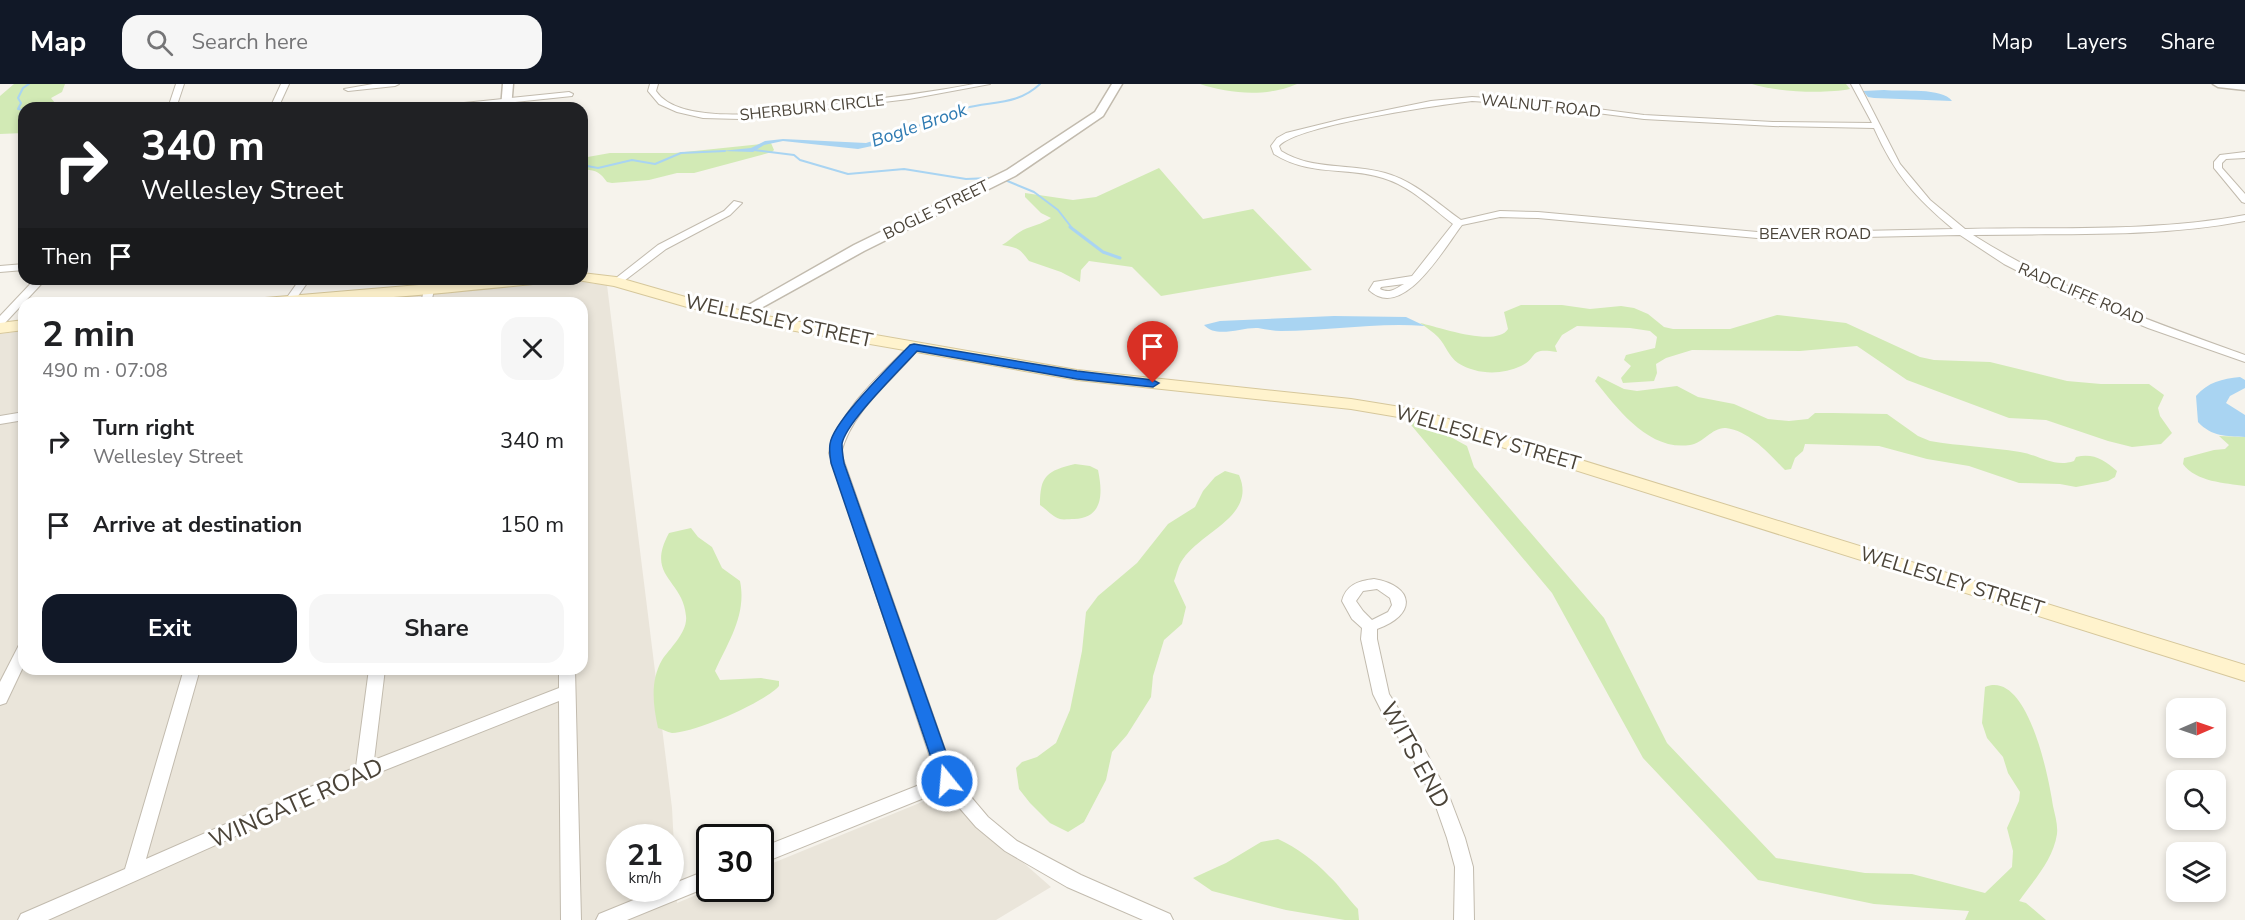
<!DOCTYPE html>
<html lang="en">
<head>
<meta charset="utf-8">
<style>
  body { margin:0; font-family:"Nunito Sans",sans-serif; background:#f6f6f6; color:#202124; height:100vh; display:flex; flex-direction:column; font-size:22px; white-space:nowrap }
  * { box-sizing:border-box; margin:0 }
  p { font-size:20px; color:#757577 }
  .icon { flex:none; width:33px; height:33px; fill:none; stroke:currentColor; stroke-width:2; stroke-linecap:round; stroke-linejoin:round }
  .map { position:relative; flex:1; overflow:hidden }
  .drawer { position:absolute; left:18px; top:213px; width:570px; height:378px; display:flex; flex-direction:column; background:#fff; border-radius:18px; box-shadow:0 3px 9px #0003 }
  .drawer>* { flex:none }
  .hud { position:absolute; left:18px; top:18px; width:570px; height:183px; border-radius:18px; box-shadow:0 3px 9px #0003; background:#202124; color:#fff; overflow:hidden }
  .needle { width:39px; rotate:88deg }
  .controls { position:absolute; left:2166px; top:614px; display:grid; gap:12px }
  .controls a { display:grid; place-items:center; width:60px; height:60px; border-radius:12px; background:#fff; box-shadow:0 3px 9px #0003; font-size:30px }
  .speed { position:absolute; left:606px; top:740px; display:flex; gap:12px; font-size:30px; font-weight:700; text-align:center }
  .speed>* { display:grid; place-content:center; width:78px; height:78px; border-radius:50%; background:#fff; box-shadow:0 3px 9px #0003; line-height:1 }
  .speed small { font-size:15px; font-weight:400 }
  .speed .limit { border:3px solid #111; border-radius:9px; background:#fff; color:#111 }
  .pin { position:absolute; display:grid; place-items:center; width:51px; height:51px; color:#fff; margin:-62px -26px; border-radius:50% 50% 50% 0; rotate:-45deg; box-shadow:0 0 6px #0007 }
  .pin .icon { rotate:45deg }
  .me { position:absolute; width:66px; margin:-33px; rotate:343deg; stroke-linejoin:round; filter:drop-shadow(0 0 4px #0008) }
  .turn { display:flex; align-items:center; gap:21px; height:126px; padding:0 24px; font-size:27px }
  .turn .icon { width:78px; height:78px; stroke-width:2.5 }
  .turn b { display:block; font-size:42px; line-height:51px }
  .then { display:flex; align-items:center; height:57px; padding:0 24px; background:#0003; gap:12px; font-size:22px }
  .round { display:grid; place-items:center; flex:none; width:63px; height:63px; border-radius:18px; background:#f6f6f6 }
  .headline { display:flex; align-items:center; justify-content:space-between; height:102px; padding:0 24px }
  h1 { font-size:36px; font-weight:700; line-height:45px }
  .cta { display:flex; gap:12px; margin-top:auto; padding:12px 24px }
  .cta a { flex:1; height:69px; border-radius:18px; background:#111827; color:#fff; font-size:24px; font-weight:700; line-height:69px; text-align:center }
  .cta a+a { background:#f6f6f6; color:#202124 }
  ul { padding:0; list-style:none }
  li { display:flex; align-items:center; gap:18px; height:84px; padding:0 24px }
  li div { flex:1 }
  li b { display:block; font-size:22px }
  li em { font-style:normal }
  header { display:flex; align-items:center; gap:36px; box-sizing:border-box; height:84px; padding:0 30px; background:#111827; color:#fff }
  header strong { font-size:28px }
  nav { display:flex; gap:33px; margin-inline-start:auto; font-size:21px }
  .search { width:420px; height:54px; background:#f6f6f6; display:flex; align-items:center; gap:15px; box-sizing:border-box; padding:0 21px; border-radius:18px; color:#757577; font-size:22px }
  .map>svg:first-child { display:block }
  .residential { fill:#eae5da; fill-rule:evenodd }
  .green { fill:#d2eab5 }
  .water { fill:#a9d4f2 }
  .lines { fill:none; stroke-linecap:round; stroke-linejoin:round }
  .stream-far1 { stroke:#a9d4f2; stroke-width:2 }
  .stream { stroke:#a9d4f2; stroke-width:3 }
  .minor-casing { stroke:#c2bbae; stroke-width:2 }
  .tertiary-casing { stroke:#c2bbae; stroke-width:3 }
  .secondary-casing { stroke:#d6c79b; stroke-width:2 }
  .minor { fill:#fff; fill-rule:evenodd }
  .tertiary { fill:#fff; fill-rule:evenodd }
  .secondary { fill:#fff3cd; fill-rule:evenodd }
  .route { fill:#1a73e8; stroke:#114b97; stroke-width:1.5 }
  .labels { text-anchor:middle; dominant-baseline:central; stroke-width:6; stroke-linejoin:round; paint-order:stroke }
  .far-street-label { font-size:16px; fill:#4b4439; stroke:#fff }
  .far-water-label { font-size:18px; font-style:italic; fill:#2e7ab2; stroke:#fff }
  .street-label { font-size:20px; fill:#4b4439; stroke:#fff }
  .near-street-label { font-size:24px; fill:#4b4439; stroke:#fff }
</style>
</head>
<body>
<header>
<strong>Map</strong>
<div class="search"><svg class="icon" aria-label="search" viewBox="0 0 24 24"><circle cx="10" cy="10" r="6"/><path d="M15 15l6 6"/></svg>Search here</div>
<nav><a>Map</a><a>Layers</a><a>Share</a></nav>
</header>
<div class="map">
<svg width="2245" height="836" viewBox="0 0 2245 836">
  <rect width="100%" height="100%" fill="#f6f3ec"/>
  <path class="residential" d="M575,197L607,201L672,724L677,819L713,804H760L761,784L944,709L1051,803L996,836H0V250L24,247V585H582V219H331ZM620,753H670V804H620Z"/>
  <g class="green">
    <polygon points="14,0 65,0 62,8 51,14 55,19 54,24 24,24 24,49 0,50 0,12"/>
    <path d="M1200,0H1297C1268,13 1229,10 1200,0Z"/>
    <path d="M1752,0H1846L1850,5C1825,10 1776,8 1752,0Z"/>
    <path d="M771,59L774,66L772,68L694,89H677L649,96L612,99L607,98C600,88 594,85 582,86V74L610,69H675Z"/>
    <path d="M1159,84L1203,135L1253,125L1312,186L1161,212L1132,183L1089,177L1081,186L1080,198L1061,188L1029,177C1019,164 1019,164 1002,161C1010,157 1015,150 1023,146C1032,142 1042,140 1051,134L1041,129L1025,113V109L1073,116L1096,113Z"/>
    <path d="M1521,221H1562L1590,225L1621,222L1634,224L1648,230L1664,243L1673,245H1730L1777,231L1846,239L1920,273L1934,276L1990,278L2067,297L2101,300H2149L2164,311L2158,324L2160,332L2172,349L2161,360L2132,363L2108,357L2046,336L2009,334L1907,296L1857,262L1800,267L1692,266L1666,274L1656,280L1657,289L1654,297L1623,299L1621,294L1631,282L1624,276L1626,271L1655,264L1657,253L1650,247L1630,244L1577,242L1562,251L1555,262L1557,268C1528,263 1539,273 1521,282C1502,291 1477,291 1458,279C1448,272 1446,261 1438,253C1433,248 1426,243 1420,239C1439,243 1496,264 1508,245L1504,228Z"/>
    <path d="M1598,292L1624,305L1637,307L1677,302L1698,313L1734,320L1768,335L1789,337L1808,335L1815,329H1833L1887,330L1918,352L1930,357C1959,362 1990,363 2020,368C2039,371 2054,384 2074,377L2076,373C2094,369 2104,376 2117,387L2115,393L2108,397L2076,403L2060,400L2019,399L1969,382L1927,375L1879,362L1805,360L1803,367L1795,374L1791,385L1785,386C1769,370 1750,347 1726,344C1712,343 1704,359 1690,361C1648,367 1618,325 1595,297Z"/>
    <path d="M1396,323L1467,362L1474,383L1604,534L1667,659L1776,774L1865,789L1912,790L1985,809L2012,783L2013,767L2007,744L2019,717L2020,708L2008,689L2003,673L1987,654L1982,639L1985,603C2028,585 2049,695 2053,722C2055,731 2058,741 2057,750C2053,776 2034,796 2019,817L2026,819L2046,836H1965L1969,827L1874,820L1758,796L1643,674L1552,509Z"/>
    <path d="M2219,352L2245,353V402C2225,399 2196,398 2183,380L2184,374L2214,366L2225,365L2229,361Z"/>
    <path d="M1075,380L1090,382L1098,386C1103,410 1103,434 1074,435C1070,435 1063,436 1060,435C1053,433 1046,425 1040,421C1040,391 1047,387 1075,380Z"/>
    <path d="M1225,387L1239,391C1257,432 1202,447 1183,475C1178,481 1177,490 1174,497L1186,523L1182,540L1164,556L1153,592L1151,613L1127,651L1112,668L1106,696L1084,738L1068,748L1050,739L1030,719L1019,705L1016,684L1022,678L1037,673L1056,659L1070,626L1082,567L1086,528L1098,512L1137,479L1168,440L1195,423L1203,407L1215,393Z"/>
    <path d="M691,444L698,453L712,463L722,484L740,497C747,531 728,558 715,587L720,596L761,594L779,597V602C764,619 694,649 672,649C667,648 662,645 658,644C653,621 650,597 662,576C670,564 688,548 686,532C683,495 645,493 669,449Z"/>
    <path d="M1278,755C1297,764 1314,776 1329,792C1340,802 1347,814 1358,825L1359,836H1345L1286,826L1212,807L1193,794L1226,779L1261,758Z"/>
  </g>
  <g class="water">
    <path d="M1884,6C1902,8 1942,3 1952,17L1874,14L1868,13L1863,7Z"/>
    <polygon points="912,45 895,57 858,65 783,57 764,61 753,68 721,67 751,64 765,57 783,55 866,59"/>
    <path d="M1334,232L1406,233L1425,242C1377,238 1329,247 1281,247C1273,247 1265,245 1258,244C1241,243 1217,255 1204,241L1220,237Z"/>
    <path d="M2240,293L2245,296V304L2230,312L2226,319L2245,331V353C2226,352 2212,353 2198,338L2196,312C2208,298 2222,295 2240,293Z"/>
  </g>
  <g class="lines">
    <g class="stream-far1">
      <polyline points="39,24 53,24"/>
      <polyline points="24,26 18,25 21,19 18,14 23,4 29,0"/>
      <path d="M908,47C927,38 945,29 965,24C993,17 1018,21 1040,0"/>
      <polyline points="754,66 794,71 800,76 848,90 904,85 966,95 990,94"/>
      <polyline points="582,81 598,84 632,76 655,80 681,69 725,67"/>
      <polyline points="1005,96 1034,108 1058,126 1072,144"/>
    </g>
    <polyline class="stream" points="1070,143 1103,168 1120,174"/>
    <g class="minor-casing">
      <g id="minor">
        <polygon points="176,0 184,0 176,24 168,24"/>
        <polygon points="281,0 289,0 278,24 270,24"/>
        <polygon points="373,0 399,0 395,2 348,7 344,5"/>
        <path d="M650,0H658L656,7C683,48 808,24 851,18C892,13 933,8 974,0H990L909,15L740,35L703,34L677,28L659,20L648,7Z"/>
        <path d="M1851,0H1859L1900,80L1930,116L1965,145C2056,143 2156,148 2245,131V137C2156,154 2063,149 1973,151C2058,205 2151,237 2245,271V278L2148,244L2051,204L2004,180L1960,151L1768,155L1538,134L1500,133L1462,141C1444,164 1403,238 1369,206L1374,198L1412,192L1453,140C1431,123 1410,102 1383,94C1345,82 1311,93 1274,70L1271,62L1277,54L1286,49L1343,35L1431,17L1472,13L1535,17L1644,31L1773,38L1872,39ZM1472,17L1535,21L1644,35L1773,42L1874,44C1895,91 1915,113 1953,145L1768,149L1538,128L1500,127L1461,136C1437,119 1414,97 1385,89C1350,79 1313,87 1281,67L1279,62C1297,41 1440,21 1472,17ZM1404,200C1395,205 1390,210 1380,205L1381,203Z"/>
        <polygon points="569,8 573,10 572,12 457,24 431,24 435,22"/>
        <polygon points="2245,68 2245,74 2226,75 2222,79 2222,84 2245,110 2245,119 2242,118 2214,84 2214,78 2220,71"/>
        <polygon points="734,117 742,119 730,131 666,165 620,200 612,200 611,198 658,161 724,127"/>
        <polygon points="24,180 24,186 0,188 0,182"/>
        <polygon points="35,195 46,195 4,240 0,241 0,232"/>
        <polygon points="300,195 310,195 293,219 283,219"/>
        <polygon points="429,203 434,206 431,219 421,219 424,206"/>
        <path d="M914,260L920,263C892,298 853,324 841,369L955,694L988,733L1017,757L1081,791L1170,830L1173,836H1143L1067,803L1005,767L976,743L944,706L760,780V764L937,694L829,369C840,325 879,292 910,261Z"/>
        <polygon points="24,328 24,336 0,340 0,332"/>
        <path d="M1374,495C1415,502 1417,531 1377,545V555L1389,610L1426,668L1449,712L1465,754L1473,783L1474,836H1454L1455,783L1447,754L1434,717L1414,677L1383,630L1373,610L1361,555L1362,544L1352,535L1342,517C1346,501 1358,497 1374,495ZM1377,505L1390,514L1392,521L1388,528L1372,536L1363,527L1356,517L1363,507Z"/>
        <polygon points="24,559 24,581 6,619 0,621 0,598 19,561"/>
        <polygon points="184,585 200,585 146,775 356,683 369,585 385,585 374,676 559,604 559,585 575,585 581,836 561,836 559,617 370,692 48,836 18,836 21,830 125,785"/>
        <polygon points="710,785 710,802 627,836 596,836 599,830 663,804 670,804 670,801"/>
      </g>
    </g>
    <g class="tertiary-casing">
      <g id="tertiary">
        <polygon points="503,0 513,0 511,24 501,24"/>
        <polygon points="1112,0 1122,0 1103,32 1015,92 864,167 743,234 733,234 731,231 854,161 1007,86 1095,28"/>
        <polygon points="2213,0 2245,0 2245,6 2218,3"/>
      </g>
    </g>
    <g class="secondary-casing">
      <g id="secondary">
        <polygon points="582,189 616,193 696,216 761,231 1077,286 1351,315 1419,326 2245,581 2245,597 1416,336 1351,325 1077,296 761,241 687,223 614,202 577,196 582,195"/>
        <path d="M490,195H541L533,200C441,209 350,219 257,219L265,214Z"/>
        <polygon points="24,236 24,246 0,249 0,239"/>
      </g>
    </g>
    <use href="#minor" class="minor"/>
    <use href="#tertiary" class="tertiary"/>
    <use href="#secondary" class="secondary"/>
  </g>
  <path class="route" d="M914,260L1077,287L1153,296L1159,299L1153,303L1077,295L917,267C901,285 845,339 842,360C842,366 843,373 844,379L956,697L954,702L947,704L941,702L939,697L831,379C830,373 829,366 830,360C833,337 892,280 910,261Z"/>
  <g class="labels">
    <g class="far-street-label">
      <text transform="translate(1541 22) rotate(6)">WALNUT ROAD</text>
      <text transform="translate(812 24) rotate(-6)">SHERBURN CIRCLE</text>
      <text transform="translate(936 126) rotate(-26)">BOGLE STREET</text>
      <text x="1815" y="150">BEAVER ROAD</text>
      <text transform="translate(2081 210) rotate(23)">RADCLIFFE ROAD</text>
    </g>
    <g class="far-water-label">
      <text transform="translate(919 41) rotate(-19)">Bogle Brook</text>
    </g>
    <g class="street-label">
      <text transform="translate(779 237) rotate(12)">WELLESLEY STREET</text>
      <text transform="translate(1488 354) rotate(16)">WELLESLEY STREET</text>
      <text transform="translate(1952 497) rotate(17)">WELLESLEY STREET</text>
    </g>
    <g class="near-street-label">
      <text transform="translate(1415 671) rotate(61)">WITS END</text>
      <text transform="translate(296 719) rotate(-24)">WINGATE ROAD</text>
    </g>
  </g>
</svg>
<div class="controls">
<a><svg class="needle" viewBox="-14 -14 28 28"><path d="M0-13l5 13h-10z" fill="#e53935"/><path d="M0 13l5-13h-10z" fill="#757577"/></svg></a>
<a><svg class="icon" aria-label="search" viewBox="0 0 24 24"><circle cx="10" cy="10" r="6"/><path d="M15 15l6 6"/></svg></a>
<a><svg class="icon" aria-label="layers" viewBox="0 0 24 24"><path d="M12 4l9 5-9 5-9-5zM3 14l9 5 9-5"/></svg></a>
</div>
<div class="speed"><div>21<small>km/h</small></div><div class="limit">30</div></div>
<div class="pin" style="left:1153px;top:299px;background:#d93025"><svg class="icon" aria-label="arrive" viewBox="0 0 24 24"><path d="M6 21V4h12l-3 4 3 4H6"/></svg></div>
<svg class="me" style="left:947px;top:697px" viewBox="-20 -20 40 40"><circle r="17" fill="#1a73e8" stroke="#fff" stroke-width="3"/><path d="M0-11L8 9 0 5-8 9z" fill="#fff"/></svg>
<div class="hud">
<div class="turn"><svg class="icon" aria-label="right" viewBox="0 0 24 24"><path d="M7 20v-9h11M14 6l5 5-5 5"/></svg><div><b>340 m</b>Wellesley Street</div></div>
<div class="then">Then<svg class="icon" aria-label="arrive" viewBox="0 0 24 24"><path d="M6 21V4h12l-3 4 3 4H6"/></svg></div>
</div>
<section class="drawer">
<div class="headline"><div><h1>2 min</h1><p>490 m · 07:08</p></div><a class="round"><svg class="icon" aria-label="close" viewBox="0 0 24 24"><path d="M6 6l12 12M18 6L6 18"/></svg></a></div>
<ul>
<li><svg class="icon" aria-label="right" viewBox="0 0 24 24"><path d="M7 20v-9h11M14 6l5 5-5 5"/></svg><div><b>Turn right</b><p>Wellesley Street</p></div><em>340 m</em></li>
<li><svg class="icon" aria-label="arrive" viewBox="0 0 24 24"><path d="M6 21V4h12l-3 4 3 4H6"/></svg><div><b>Arrive at destination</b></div><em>150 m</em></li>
</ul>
<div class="cta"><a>Exit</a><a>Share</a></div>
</section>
</div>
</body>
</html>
